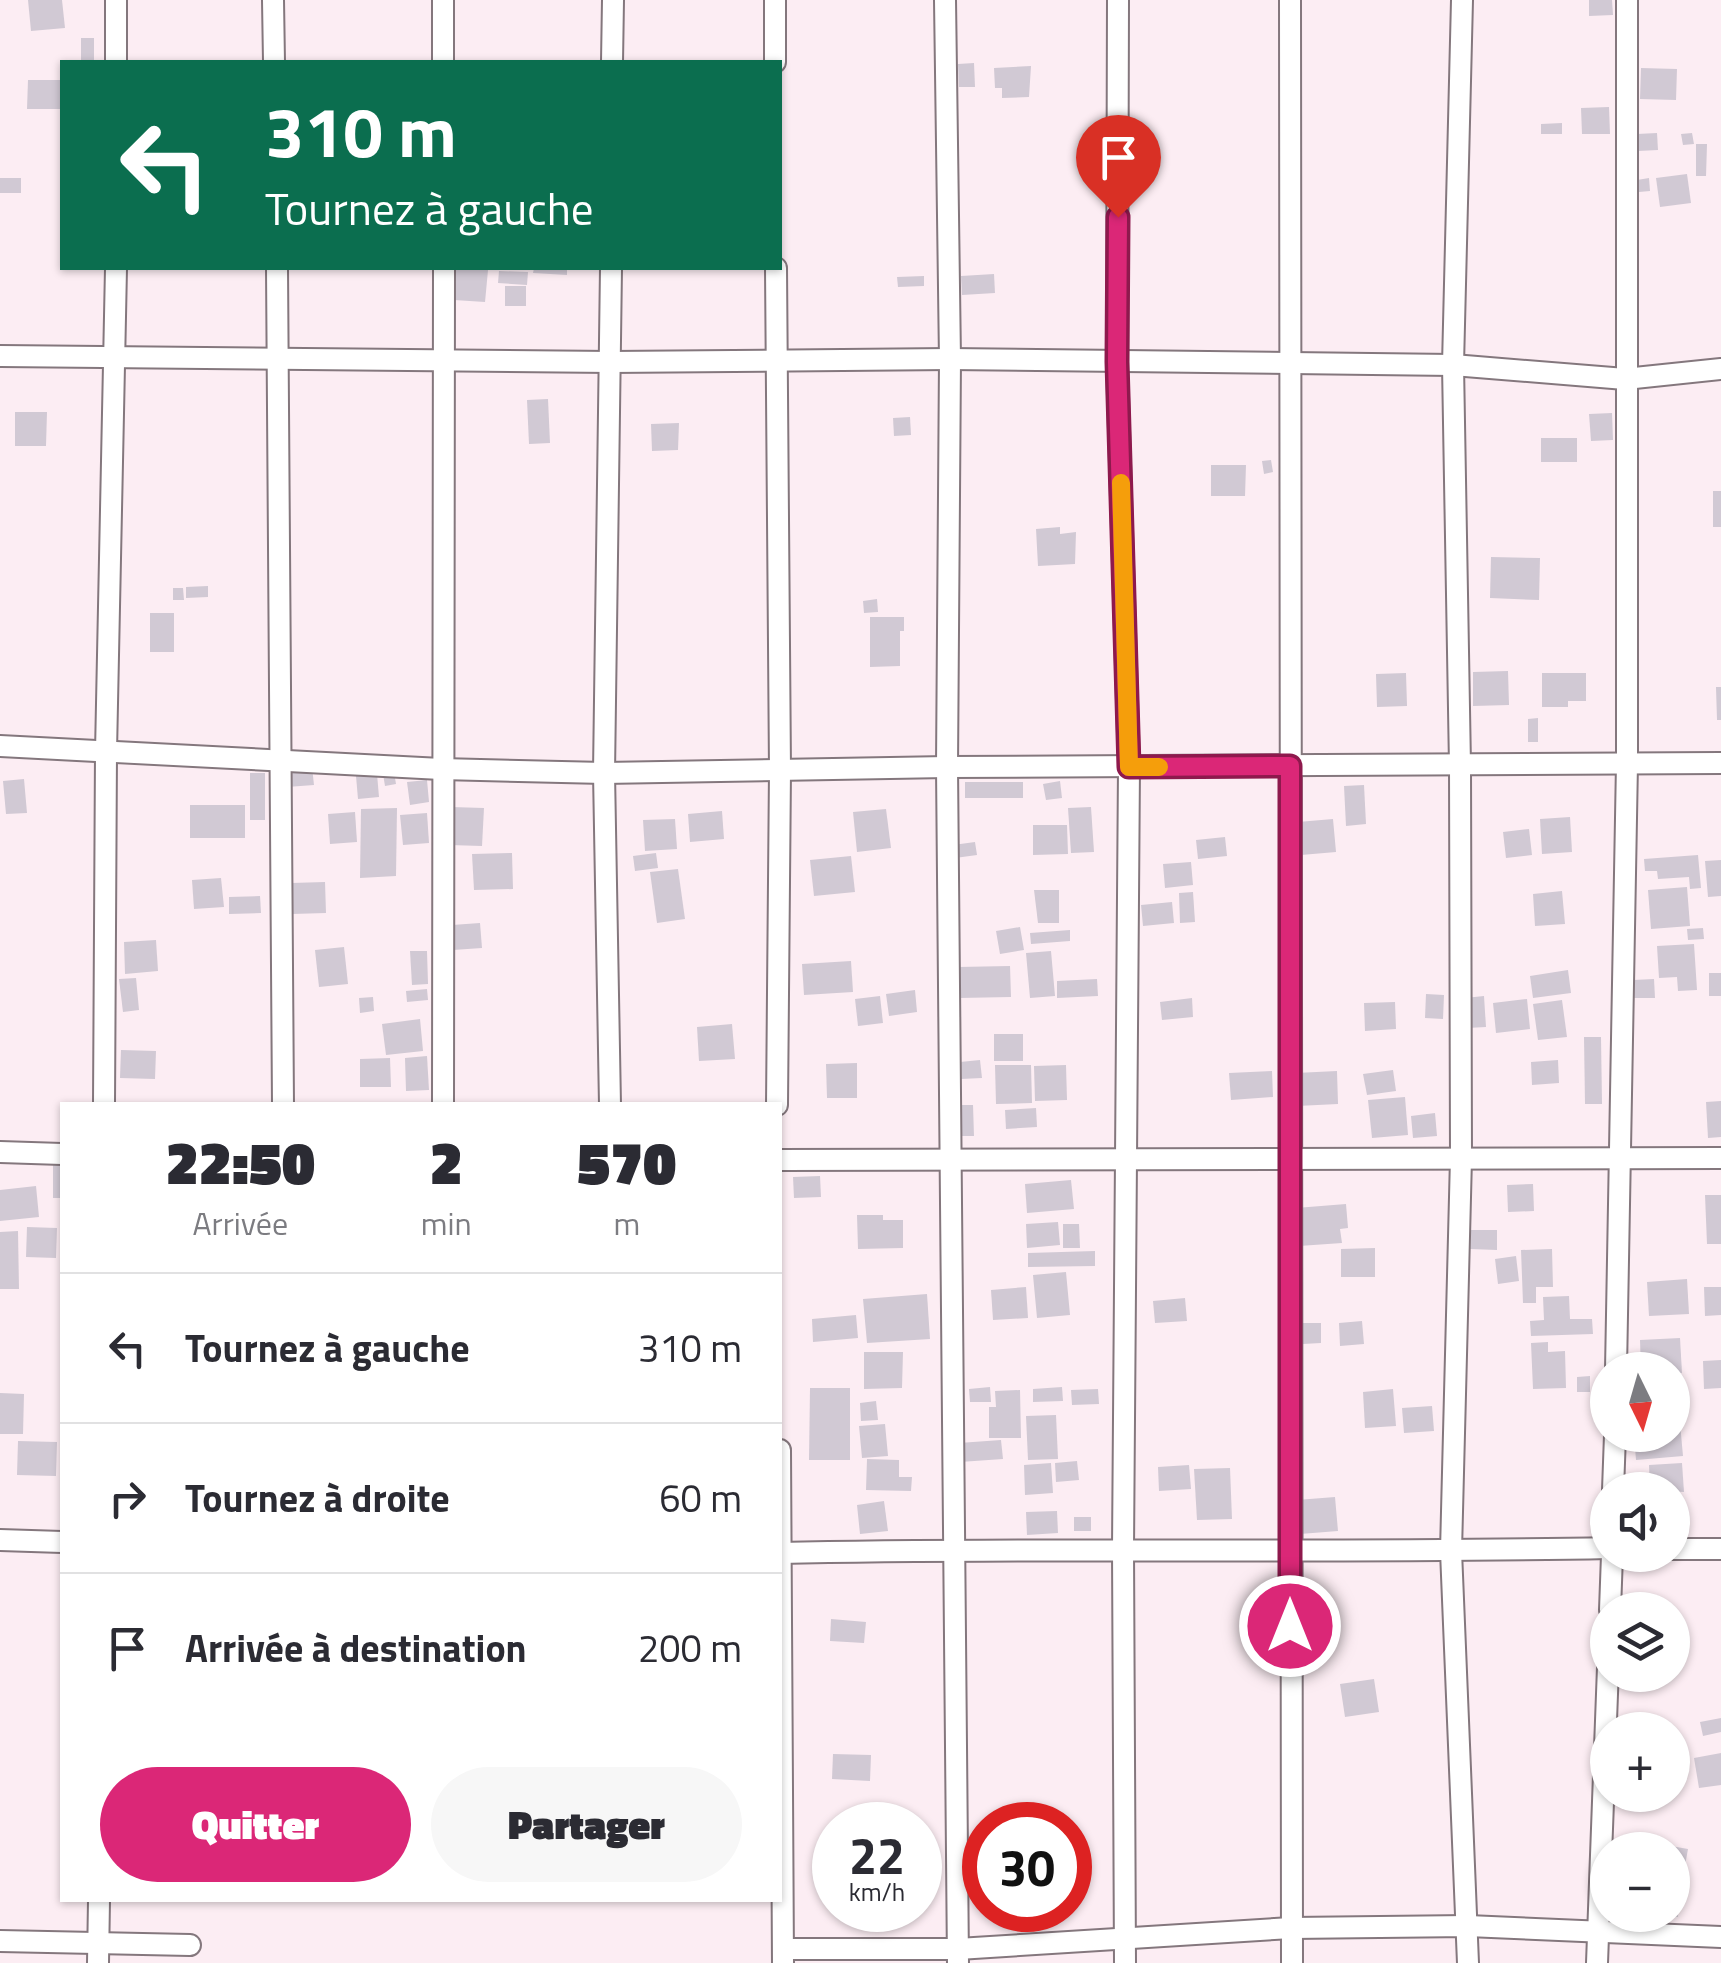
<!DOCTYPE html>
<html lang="fr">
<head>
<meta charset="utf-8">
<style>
  body { margin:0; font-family:"Titillium Web",sans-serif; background:#f7f7f7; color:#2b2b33; height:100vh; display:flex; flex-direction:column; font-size:38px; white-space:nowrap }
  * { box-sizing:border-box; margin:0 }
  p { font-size:32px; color:#7c7c81 }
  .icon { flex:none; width:55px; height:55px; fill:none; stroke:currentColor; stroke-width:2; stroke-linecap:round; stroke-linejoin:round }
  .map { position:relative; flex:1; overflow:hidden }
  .panel { position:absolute; left:60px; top:1102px; width:722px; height:800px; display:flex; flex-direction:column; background:#fff; border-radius:0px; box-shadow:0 2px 8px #0004 }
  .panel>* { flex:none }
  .guide { position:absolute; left:60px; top:60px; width:722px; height:210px; border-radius:0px; box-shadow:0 2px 8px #0004; background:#0b6e4f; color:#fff; overflow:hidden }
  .needle { width:65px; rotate:175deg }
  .buttons { position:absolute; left:1590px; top:1352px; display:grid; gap:20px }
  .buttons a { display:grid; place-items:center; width:100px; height:100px; border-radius:50%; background:#fff; box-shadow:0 2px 8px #0004; font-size:50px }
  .speed { position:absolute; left:812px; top:1802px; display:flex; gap:20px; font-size:50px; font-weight:700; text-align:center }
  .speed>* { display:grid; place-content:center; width:130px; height:130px; border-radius:50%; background:#fff; box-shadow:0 2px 8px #0004; line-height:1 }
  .speed small { font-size:25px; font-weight:400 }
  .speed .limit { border:15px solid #d22; background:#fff; color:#111 }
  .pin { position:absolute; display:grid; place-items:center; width:85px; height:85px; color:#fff; margin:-102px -42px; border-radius:50% 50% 50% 0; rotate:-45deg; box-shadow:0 0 10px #0007 }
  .pin .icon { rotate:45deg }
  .me { position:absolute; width:110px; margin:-55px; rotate:0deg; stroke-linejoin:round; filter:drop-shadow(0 0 8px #0008) }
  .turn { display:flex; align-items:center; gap:35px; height:210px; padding:0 40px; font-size:45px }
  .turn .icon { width:130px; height:130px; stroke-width:2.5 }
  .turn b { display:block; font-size:70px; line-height:85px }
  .eta { display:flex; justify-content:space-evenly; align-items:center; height:170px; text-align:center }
  .eta b { font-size:60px; font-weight:800; line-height:70px }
  .primary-button { display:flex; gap:20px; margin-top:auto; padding:20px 40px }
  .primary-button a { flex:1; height:115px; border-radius:60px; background:#db2777; color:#fff; font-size:40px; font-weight:800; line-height:115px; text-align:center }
  .primary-button a+a { background:#f7f7f7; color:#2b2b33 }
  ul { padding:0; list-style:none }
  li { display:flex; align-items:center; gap:30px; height:150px; padding:0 40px; border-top:2px solid #e1e1e2 }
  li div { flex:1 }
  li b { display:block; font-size:38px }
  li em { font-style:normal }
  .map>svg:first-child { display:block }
  .building { fill:#d1c9d4 }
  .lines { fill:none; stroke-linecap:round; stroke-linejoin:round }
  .minor-casing { stroke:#84777d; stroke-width:24 }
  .minor { stroke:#fff; stroke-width:20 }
  .route-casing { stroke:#8e194d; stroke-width:25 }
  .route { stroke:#db2777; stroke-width:18 }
  .slow { stroke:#f59e0b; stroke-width:18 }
</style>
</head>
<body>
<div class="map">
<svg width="1721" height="1963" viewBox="0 0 1721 1963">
  <rect width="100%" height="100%" fill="#fcedf3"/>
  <g class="building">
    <polygon points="28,0 62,0 65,28 31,31"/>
    <polygon points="1589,0 1612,0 1613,15 1589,16"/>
    <rect x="81" y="38" width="13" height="24"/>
    <polygon points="974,63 975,87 959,87 958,64"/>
    <polygon points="1031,66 1029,97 1002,98 1002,88 995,88 994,68"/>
    <polygon points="1641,68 1677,69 1676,100 1640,99"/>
    <polygon points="28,80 62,80 62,109 27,109"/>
    <polygon points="1609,107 1610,134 1582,134 1581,108"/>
    <polygon points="1562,123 1562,134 1541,134 1541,124"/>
    <polygon points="1657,133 1658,150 1638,151 1637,134"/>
    <polygon points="1692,133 1694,144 1683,145 1681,134"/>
    <polygon points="1696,144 1707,144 1706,176 1696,176"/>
    <polygon points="1687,174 1691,203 1660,207 1656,178"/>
    <rect x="0" y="178" width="21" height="15"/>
    <polygon points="1649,178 1650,191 1639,192 1637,180"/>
    <polygon points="456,268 488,270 485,302 454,300"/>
    <polygon points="534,268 567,268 567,275 533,273"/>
    <polygon points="499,271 528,272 527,285 498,283"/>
    <polygon points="994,274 995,293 962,295 961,276"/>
    <polygon points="924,276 924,286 898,287 897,277"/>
    <rect x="505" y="286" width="21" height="20"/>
    <polygon points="548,399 550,443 529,444 527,400"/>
    <polygon points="15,412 47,412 46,446 15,446"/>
    <polygon points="1612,413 1613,440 1591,441 1589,414"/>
    <polygon points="910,417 911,435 894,436 893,418"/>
    <polygon points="679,423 678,450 652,451 651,424"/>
    <rect x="1541" y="438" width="36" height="24"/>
    <polygon points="1271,460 1273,472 1264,474 1262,461"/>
    <polygon points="1211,465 1246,465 1245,496 1211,496"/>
    <rect x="1713" y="491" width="8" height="36"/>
    <polygon points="1060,527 1060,534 1076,532 1075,564 1038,566 1036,529"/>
    <polygon points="1491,557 1540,558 1539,600 1490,598"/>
    <polygon points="208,586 208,597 186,598 186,587"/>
    <polygon points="173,588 183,588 184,600 173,600"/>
    <polygon points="877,599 878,612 864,613 863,601"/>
    <rect x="150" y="613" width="24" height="39"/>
    <polygon points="870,617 904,617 904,631 900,631 900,666 870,667"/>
    <polygon points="1508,671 1509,705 1473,706 1473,672"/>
    <polygon points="1406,673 1407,706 1377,707 1376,674"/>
    <polygon points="1542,673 1586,673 1586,701 1568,701 1568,707 1542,707"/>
    <polygon points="1716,687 1721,687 1721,720 1717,720"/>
    <polygon points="1538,718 1538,742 1528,742 1528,719"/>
    <polygon points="312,767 314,785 287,787 286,770"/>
    <polygon points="394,772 396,784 385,786 383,774"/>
    <rect x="250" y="773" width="15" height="47"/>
    <polygon points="377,774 379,797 358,799 356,776"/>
    <polygon points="24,779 27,813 6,814 3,781"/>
    <polygon points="427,780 429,802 410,805 407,782"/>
    <polygon points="1060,781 1062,798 1046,800 1043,784"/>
    <rect x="965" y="782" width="58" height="16"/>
    <polygon points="1364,785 1366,824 1346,826 1344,786"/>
    <rect x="190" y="805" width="55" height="33"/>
    <polygon points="451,807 484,808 482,846 449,845"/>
    <polygon points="1091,807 1094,852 1071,853 1068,808"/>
    <polygon points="397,808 396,876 360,878 361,809"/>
    <polygon points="886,809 891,848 857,852 853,812"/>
    <polygon points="722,811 724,839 690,842 688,814"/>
    <polygon points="355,812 357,842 330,844 328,814"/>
    <polygon points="427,813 429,843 403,845 400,815"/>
    <polygon points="1570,817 1572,852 1542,854 1540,819"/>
    <polygon points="675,819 677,849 645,851 643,820"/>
    <polygon points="1333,819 1336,852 1301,855 1298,822"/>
    <polygon points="1033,825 1067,825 1068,854 1033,855"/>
    <polygon points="1529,829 1532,855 1506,858 1503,832"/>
    <polygon points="1225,837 1227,856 1198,859 1196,840"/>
    <polygon points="975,842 977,855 955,858 953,845"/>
    <polygon points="512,853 513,889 474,890 472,854"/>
    <polygon points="656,853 658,868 635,871 633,856"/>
    <polygon points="1698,855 1701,888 1690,889 1689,877 1658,879 1657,871 1645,871 1644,859"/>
    <polygon points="851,856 855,892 814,896 810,860"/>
    <polygon points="1721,860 1721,896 1708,897 1705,861"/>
    <polygon points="1191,862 1193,885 1165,888 1163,864"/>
    <polygon points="678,869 685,919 657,923 650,872"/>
    <polygon points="221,878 224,907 194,909 192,880"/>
    <polygon points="325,882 326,913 292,914 291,883"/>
    <polygon points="1687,887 1690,926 1651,929 1648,890"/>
    <polygon points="1034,890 1059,890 1059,923 1038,923"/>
    <polygon points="1562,891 1565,924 1535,926 1533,894"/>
    <polygon points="1193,892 1195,922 1180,923 1179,893"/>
    <polygon points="260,896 261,913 229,914 229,897"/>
    <polygon points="1172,902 1174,923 1143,926 1141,905"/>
    <polygon points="480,923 482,948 453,950 452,925"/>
    <polygon points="1020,927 1024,950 1000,954 996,931"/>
    <polygon points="1703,928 1704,939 1688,940 1687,929"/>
    <polygon points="1070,930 1070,941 1031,944 1030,933"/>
    <polygon points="156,940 158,971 125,974 124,942"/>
    <polygon points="1694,944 1697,990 1678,991 1677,977 1659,978 1657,946"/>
    <polygon points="344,947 348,984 319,987 315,950"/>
    <polygon points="410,951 427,951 428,984 412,985"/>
    <polygon points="1051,951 1055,996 1030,998 1026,953"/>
    <polygon points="851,961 853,992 804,995 802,964"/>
    <polygon points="1010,966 1011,997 959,998 958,967"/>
    <polygon points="1568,970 1571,993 1533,998 1530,976"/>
    <rect x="1709" y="973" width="12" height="23"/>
    <polygon points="136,978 139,1010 123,1012 119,979"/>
    <polygon points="1097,979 1098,996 1057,998 1057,981"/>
    <polygon points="1654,979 1655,998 1633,998 1633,980"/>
    <polygon points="427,989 428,1000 407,1002 406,991"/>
    <polygon points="915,990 917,1012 889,1016 886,994"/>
    <polygon points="1426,994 1444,995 1443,1019 1425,1018"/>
    <polygon points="880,996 883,1023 858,1026 855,999"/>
    <polygon points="1484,996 1486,1027 1467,1028 1465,998"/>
    <polygon points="373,997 374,1011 360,1013 359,998"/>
    <polygon points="1192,998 1193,1017 1162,1020 1160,1002"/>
    <polygon points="1527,999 1530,1029 1496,1033 1493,1003"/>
    <polygon points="1562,1000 1567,1037 1538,1040 1533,1004"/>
    <polygon points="1395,1002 1396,1029 1365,1031 1364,1003"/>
    <polygon points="420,1019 423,1051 386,1055 382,1024"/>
    <polygon points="732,1024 735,1059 699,1061 697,1027"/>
    <rect x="994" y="1034" width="29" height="27"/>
    <polygon points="1584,1037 1601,1037 1602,1104 1585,1104"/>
    <polygon points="121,1050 156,1051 155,1079 120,1078"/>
    <polygon points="427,1056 429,1090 406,1091 405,1058"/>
    <polygon points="390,1058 391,1087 360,1087 360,1059"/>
    <polygon points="980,1060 982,1078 961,1079 960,1062"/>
    <polygon points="1558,1060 1559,1083 1532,1085 1531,1062"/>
    <polygon points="857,1063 857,1098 827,1098 826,1064"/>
    <polygon points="995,1065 1031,1065 1032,1103 996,1104"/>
    <polygon points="1066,1065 1067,1100 1035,1101 1034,1066"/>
    <polygon points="1393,1070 1396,1091 1367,1095 1363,1074"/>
    <polygon points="1272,1071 1273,1097 1231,1100 1229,1073"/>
    <polygon points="1337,1071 1338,1104 1297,1106 1296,1073"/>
    <polygon points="1405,1097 1408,1135 1372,1138 1368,1100"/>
    <polygon points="1721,1101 1721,1137 1708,1138 1706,1102"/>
    <polygon points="956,1105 973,1105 974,1136 957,1136"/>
    <polygon points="1036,1108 1037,1127 1006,1129 1005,1110"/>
    <polygon points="1435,1113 1437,1136 1413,1138 1411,1116"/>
    <rect x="53" y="1162" width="9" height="36"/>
    <polygon points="820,1176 821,1197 794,1198 793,1177"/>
    <polygon points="1071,1180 1074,1209 1027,1213 1025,1184"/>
    <polygon points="1533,1184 1534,1211 1508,1212 1507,1185"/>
    <polygon points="36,1186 39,1217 0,1221 0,1190"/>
    <polygon points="1705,1195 1721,1195 1721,1244 1707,1244"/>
    <polygon points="1346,1204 1348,1228 1340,1229 1342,1243 1299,1246 1296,1208"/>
    <polygon points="857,1215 883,1215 883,1220 903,1220 903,1248 858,1249"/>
    <polygon points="1058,1222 1060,1245 1027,1248 1026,1224"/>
    <polygon points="1063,1224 1079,1224 1080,1248 1063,1248"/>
    <polygon points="27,1227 57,1228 56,1258 26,1257"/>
    <polygon points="1471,1230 1497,1230 1497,1250 1470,1249"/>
    <polygon points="18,1231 19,1289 0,1289 0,1232"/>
    <polygon points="1375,1248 1375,1277 1341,1277 1341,1249"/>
    <polygon points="1552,1249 1553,1287 1536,1287 1536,1303 1523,1303 1521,1250"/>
    <polygon points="1095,1251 1095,1266 1028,1267 1028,1253"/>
    <polygon points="1516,1256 1519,1281 1498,1284 1495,1259"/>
    <polygon points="1066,1272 1070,1315 1037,1318 1033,1275"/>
    <polygon points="1687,1279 1689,1314 1649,1316 1647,1282"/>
    <polygon points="1026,1287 1028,1318 993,1320 991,1290"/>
    <polygon points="1704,1287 1721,1287 1721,1315 1705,1316"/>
    <polygon points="927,1294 930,1339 867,1343 863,1299"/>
    <polygon points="1569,1296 1570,1319 1592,1319 1593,1334 1531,1336 1530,1321 1544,1320 1543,1297"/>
    <polygon points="1185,1298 1187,1321 1155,1323 1153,1301"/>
    <polygon points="856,1315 858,1338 813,1342 812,1319"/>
    <polygon points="1362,1321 1364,1344 1340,1346 1339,1323"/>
    <polygon points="1303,1323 1321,1323 1321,1343 1303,1344"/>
    <polygon points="1680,1338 1682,1373 1641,1370 1640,1340"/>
    <polygon points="1548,1342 1548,1352 1565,1351 1566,1388 1533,1389 1531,1343"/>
    <polygon points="864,1352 903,1352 902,1388 864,1389"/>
    <polygon points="1721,1360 1721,1388 1704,1389 1703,1361"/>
    <polygon points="1590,1376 1590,1392 1577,1392 1577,1377"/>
    <polygon points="990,1387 991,1402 970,1402 969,1389"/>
    <polygon points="1062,1387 1063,1401 1033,1402 1033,1389"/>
    <polygon points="810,1388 850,1388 850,1460 809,1460"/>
    <polygon points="1098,1389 1099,1404 1072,1405 1071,1390"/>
    <polygon points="1393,1389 1396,1426 1365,1428 1363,1392"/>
    <polygon points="1020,1390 1021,1438 989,1438 989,1407 996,1407 995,1391"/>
    <polygon points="0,1393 24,1394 23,1434 0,1434"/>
    <polygon points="876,1401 878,1420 861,1421 860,1403"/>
    <polygon points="1432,1406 1434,1431 1404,1433 1402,1408"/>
    <polygon points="1679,1412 1683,1456 1636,1460 1634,1435 1672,1435 1672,1413"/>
    <polygon points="1056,1415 1058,1459 1028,1460 1026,1416"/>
    <polygon points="885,1424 888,1456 862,1458 859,1426"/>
    <polygon points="1001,1440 1003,1459 960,1462 959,1443"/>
    <polygon points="18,1441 57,1442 56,1476 17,1475"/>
    <polygon points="867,1459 899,1460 899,1477 912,1477 911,1491 866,1490"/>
    <polygon points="1077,1461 1079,1480 1056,1482 1055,1463"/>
    <polygon points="1051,1463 1053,1493 1025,1495 1024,1465"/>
    <polygon points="1682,1463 1684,1492 1650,1490 1649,1465"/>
    <polygon points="1189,1465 1191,1489 1159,1491 1158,1467"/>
    <polygon points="1230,1468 1232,1519 1197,1520 1194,1469"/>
    <polygon points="1335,1497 1338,1531 1300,1534 1297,1500"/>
    <polygon points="884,1501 888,1531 860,1534 857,1505"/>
    <polygon points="1057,1511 1058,1533 1027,1535 1026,1512"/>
    <rect x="1074" y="1517" width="17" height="14"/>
    <polygon points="831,1619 866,1622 864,1643 830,1641"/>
    <polygon points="1374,1679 1379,1712 1345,1717 1340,1684"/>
    <polygon points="1721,1718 1721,1732 1703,1736 1700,1722"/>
    <polygon points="1721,1753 1721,1785 1699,1788 1694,1758"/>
    <polygon points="833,1754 871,1755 870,1781 832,1779"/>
    <polygon points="1648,1842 1688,1849 1683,1877 1672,1876 1672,1850 1647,1850"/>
    <rect x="920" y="1845" width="4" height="30"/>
    <polygon points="1672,1887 1679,1888 1678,1917 1672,1916"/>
  </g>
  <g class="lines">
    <g class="minor-casing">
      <g id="minor">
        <polyline points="116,0 116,62"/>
        <polyline points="273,0 274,62"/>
        <polyline points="443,0 443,62"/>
        <polyline points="775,0 775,62"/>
        <polyline points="945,0 950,359 947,767 958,1963"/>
        <polyline points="1118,0 1117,362 1129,767 1123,1549 1125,1963"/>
        <polyline points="1290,0 1292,1963"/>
        <polyline points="1462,0 1453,365 1460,766 1461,1158 1451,1551 1468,1963"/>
        <polyline points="612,62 613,0"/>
        <polyline points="277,268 283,1105"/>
        <polyline points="776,268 780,770 777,1105"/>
        <polyline points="0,356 611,362 950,359 1453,365 1625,379 1721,369"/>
        <polyline points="0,746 441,769 604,773 947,767 1721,763"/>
        <polyline points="104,1105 106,752 116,268"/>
        <polyline points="443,1105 444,268"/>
        <polyline points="610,1105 604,773 611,268"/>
        <polyline points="0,1152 62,1154"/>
        <polyline points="780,1160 1721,1158"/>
        <polyline points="1616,1370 1627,763 1627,0"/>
        <polyline points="780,1450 783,1963"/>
        <polyline points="1613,1490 1615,1435"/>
        <polyline points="0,1540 62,1542"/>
        <polyline points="1672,1549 1721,1549"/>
        <path d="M780,1553C1056,1547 1332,1554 1608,1548"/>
        <polyline points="1610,1610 1612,1555"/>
        <polyline points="0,1941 190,1945"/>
        <polyline points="783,1949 958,1949 1291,1928 1468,1926 1721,1937"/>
        <polyline points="98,1963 99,1900"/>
        <polyline points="1597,1963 1608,1667"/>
      </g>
    </g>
    <use href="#minor" class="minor"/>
  </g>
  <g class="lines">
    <g class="route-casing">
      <polyline id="route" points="1118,217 1117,362 1129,767 1290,766 1290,1626"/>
    </g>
    <use href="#route" class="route"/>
    <polyline class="slow" points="1121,483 1129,767 1159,767"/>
  </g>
</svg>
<div class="buttons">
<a><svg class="needle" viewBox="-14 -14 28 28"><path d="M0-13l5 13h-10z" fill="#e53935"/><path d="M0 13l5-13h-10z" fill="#7c7c81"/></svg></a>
<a><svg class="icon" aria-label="sound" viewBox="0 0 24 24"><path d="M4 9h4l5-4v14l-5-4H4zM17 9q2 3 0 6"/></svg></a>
<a><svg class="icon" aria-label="layers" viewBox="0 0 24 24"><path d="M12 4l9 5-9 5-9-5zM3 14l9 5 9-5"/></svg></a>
<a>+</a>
<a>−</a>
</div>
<div class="speed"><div>22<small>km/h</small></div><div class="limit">30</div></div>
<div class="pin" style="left:1118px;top:217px;background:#d93025"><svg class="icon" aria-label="arrive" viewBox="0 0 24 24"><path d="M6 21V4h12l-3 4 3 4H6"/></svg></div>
<svg class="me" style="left:1290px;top:1626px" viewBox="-20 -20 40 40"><circle r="17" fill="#db2777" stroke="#fff" stroke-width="3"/><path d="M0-11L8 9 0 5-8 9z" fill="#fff"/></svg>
<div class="guide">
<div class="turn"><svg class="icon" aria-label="left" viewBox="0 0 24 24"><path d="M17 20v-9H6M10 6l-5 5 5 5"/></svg><div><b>310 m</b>Tournez à gauche</div></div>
</div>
<section class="panel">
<div class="eta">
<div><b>22:50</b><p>Arrivée</p></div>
<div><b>2</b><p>min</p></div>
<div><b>570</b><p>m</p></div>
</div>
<ul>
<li><svg class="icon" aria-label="left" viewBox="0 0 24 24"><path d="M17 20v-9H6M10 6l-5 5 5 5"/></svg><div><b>Tournez à gauche</b></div><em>310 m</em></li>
<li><svg class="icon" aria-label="right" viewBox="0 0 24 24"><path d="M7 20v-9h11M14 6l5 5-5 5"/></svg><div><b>Tournez à droite</b></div><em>60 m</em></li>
<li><svg class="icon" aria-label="arrive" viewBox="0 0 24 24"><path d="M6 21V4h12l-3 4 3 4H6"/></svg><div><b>Arrivée à destination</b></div><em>200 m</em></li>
</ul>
<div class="primary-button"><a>Quitter</a><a>Partager</a></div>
</section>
</div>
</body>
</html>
